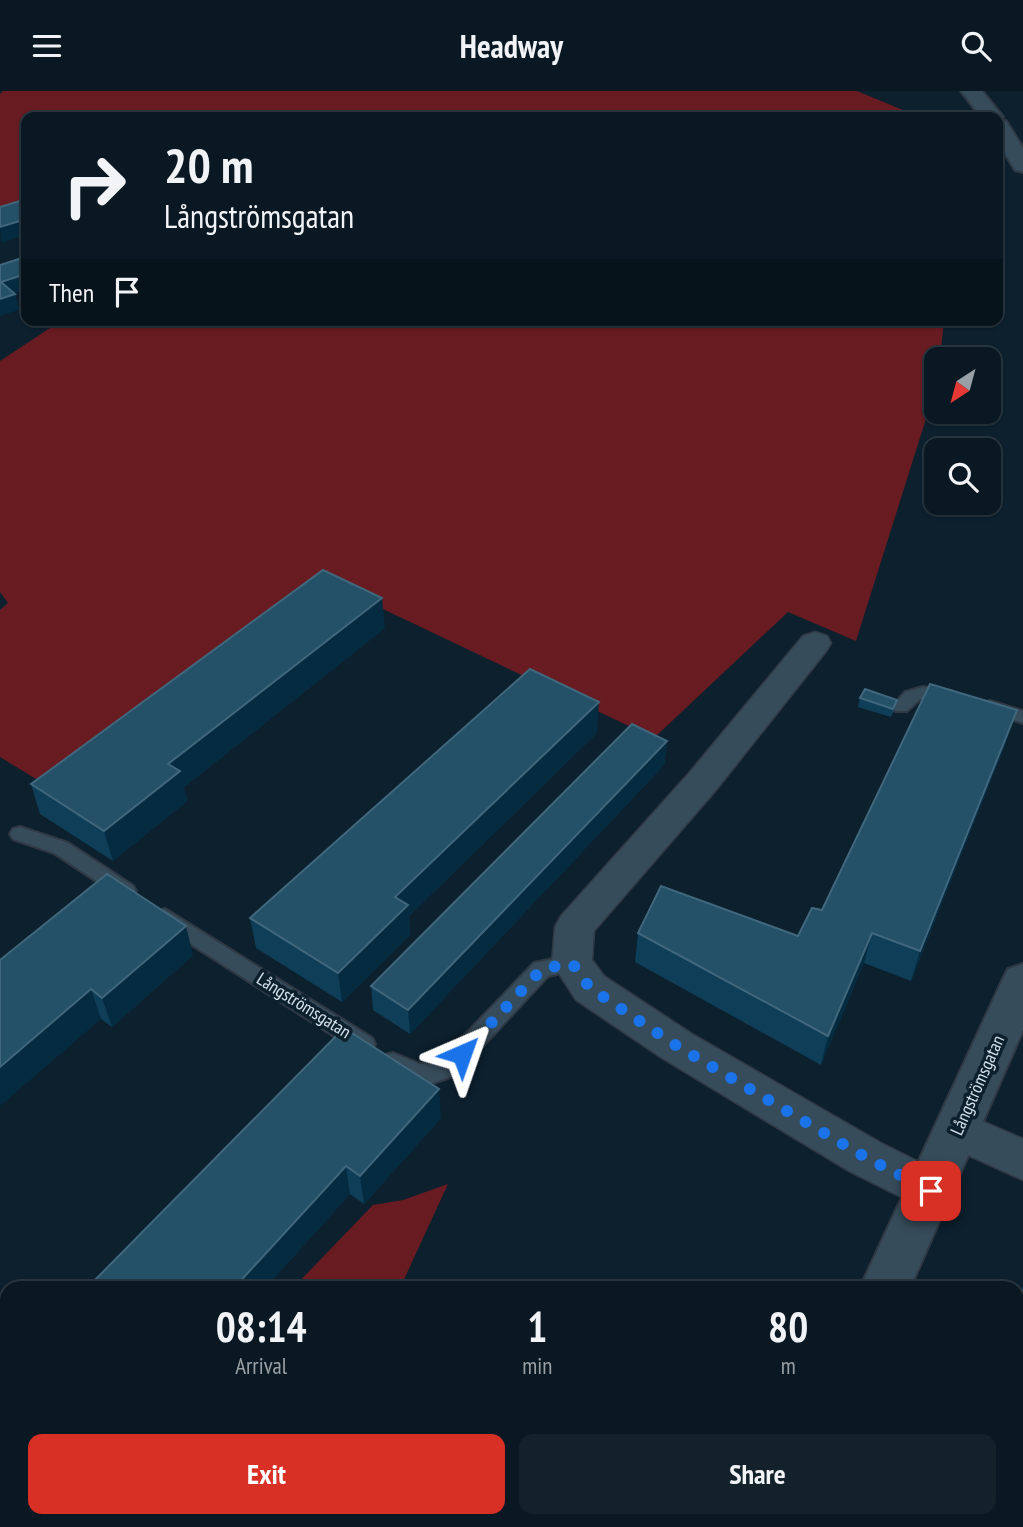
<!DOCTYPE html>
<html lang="en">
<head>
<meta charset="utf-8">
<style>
  body { margin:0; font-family:"PT Sans Narrow",sans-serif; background:#12212a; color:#f1f3f6; height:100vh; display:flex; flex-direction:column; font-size:26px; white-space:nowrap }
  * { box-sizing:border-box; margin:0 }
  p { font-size:23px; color:#99a0a5 }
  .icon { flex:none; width:38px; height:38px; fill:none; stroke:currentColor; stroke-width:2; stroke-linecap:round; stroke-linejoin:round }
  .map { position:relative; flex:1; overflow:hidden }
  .sheet { position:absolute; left:0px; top:1190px; width:1024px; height:247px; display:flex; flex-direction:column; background:#091822; border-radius:21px 21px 0 0; box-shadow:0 2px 5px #0004,0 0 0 2px #293740 }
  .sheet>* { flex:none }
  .top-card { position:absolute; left:21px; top:21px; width:982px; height:214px; border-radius:14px; box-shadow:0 2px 5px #0004,0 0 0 2px #293740; background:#091822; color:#f1f3f6; overflow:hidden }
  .needle { width:46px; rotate:216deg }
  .controls { position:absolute; left:924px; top:256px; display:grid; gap:14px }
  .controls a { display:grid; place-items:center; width:77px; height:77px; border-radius:14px; background:#091822; box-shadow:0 2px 5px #0004,0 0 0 2px #293740; font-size:35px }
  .pin { position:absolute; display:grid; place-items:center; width:60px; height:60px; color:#fff; margin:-30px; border-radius:14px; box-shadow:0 4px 10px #0006 }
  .me { position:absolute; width:77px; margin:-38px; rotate:43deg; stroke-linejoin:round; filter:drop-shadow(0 0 5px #0008) }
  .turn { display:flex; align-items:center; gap:24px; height:147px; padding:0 28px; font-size:32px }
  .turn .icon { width:91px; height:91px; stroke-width:2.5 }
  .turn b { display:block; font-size:49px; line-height:60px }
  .then { display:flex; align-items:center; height:66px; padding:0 28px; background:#0003; gap:14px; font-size:26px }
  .eta { display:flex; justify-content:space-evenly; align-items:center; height:119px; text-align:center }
  .eta b { font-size:42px; font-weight:700; line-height:49px }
  .action { display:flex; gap:14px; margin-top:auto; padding:14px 28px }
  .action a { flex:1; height:80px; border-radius:14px; background:#d93025; color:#fff; font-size:28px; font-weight:700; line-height:80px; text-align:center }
  .action a+a { background:#12212a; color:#f1f3f6 }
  header { display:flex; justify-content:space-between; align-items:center; height:91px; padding:0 28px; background:#091822; font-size:32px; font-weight:700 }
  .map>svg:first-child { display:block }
  .green { fill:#681b21 }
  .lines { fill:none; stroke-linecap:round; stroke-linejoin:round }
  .service-casing { stroke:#2f3944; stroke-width:4 }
  .minor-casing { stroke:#2f3944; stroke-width:3 }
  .tertiary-casing { stroke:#2f3944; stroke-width:4 }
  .service { fill:#374c5b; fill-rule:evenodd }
  .minor { fill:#374c5b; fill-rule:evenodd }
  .tertiary { fill:#374c5b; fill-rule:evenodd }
  .wall { fill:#0f3e58 }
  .shaded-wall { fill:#052b41 }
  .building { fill:#245068; stroke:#40677c; stroke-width:2 }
  .route { stroke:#1a73e8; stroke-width:12; stroke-dasharray:0 21.6 }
  .labels { text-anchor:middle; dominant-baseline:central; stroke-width:7; stroke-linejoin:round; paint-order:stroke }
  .street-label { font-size:18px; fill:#d5e2eb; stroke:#0c202e }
</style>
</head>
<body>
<header><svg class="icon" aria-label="menu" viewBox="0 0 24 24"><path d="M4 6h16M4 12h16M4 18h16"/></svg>Headway<svg class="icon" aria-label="search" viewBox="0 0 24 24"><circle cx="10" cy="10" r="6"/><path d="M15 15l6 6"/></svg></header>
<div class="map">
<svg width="1023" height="1436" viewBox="0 0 1023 1436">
  <rect width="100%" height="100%" fill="#0c202e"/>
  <g class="green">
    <polygon points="3,0 857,0 920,26 460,26 457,24 448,26 26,26 26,109 0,116 0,3"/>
    <polygon points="62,229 944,229 940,268 936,268 936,296 856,550 788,521 654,647 341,498 46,694 0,666 0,519 8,512 0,501 0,270"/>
    <polygon points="448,1093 400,1197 293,1197 373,1114 403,1109"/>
    <polygon points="72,1430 292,1430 290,1436 66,1436"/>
  </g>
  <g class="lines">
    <g class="service-casing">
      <g id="service">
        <polygon points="923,596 951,600 960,606 951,612 920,608 907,620 895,620 892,616 905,601"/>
        <polygon points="990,610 1023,620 1023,632 984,620 981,616 984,612"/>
        <polygon points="20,736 68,752 133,795 136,800 133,805 126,808 119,805 54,762 13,748 10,743 13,738"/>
        <polygon points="165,818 372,947 375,953 372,959 364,962 356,959 158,832 155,826 158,820"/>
        <polygon points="572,864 579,866 583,872 579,878 548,885 456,984 433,992 420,992 385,978 382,971 385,964 393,962 420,973 440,970 534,872"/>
      </g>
    </g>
    <g class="minor-casing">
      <g id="minor">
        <polygon points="815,541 827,545 831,552 827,559 716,699 594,840 592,869 604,885 692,943 881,1052 947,1085 954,1100 947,1115 931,1121 849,1080 662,967 576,909 552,872 555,836 561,825 690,681 803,545"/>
        <polygon points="957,1019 1023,1048 1023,1089 941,1052 935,1038 941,1024"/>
      </g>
    </g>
    <g class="tertiary-casing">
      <g id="tertiary">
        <polygon points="961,0 982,0 1003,26 1001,29 1006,30 1023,57 1023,81 1015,79 998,51 998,26 981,26"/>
        <polygon points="1023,873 1023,939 910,1197 860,1197 1002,890 1008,878"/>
        <polygon points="752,1430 810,1430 808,1436 750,1436"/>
      </g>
    </g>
    <use href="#service" class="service"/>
    <use href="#minor" class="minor"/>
    <use href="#tertiary" class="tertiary"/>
  </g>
  <g class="wall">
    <polygon points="385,537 184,696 187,710 113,770 40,723 31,693"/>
    <polygon points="860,607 895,617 891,626 858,616"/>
    <polygon points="597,642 409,825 410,844 342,911 256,857 250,827"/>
    <polygon points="1007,649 911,890 864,872 821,974 635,871 638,842 798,845 822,819"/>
    <polygon points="667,650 664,674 410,943 373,919 371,895"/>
    <polygon points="193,864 112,936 101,928 0,869"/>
    <polygon points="441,1027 364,1113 350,1103 265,1197 87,1197"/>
    <polygon points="1023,1194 1023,1340 1017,1337 1017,1209"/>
    <polygon points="957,1430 1017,1430 1023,1436 954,1436"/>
  </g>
  <g class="shaded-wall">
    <polygon points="26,128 26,144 1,152 0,136"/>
    <polygon points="26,183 26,199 5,206 1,191"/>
    <polygon points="15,203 19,219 0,225 0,208"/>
    <polygon points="382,507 385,537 184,696 187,710 113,770 104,740 168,673"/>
    <polygon points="599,611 597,642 409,825 410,844 342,911 338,882 395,806"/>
    <polygon points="1017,619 1007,649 911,890 920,860"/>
    <polygon points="667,650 664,674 410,943 408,919"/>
    <polygon points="186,835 193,864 112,936 102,907"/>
    <polygon points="872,842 864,872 821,974 828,945"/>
    <polygon points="91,898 101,928 0,1015 0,976"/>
    <polygon points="439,998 441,1027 364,1113 360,1085"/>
    <polygon points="346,1075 350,1103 265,1197 234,1197"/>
    <polygon points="20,1430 54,1430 49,1436 14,1436"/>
  </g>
  <g class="building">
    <polygon points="26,108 26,128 0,136 0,116"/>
    <polygon points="25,166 26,168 26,183 1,191 15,203 0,208 0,174"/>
    <polygon points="323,479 382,507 168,673 180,680 104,740 31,693"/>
    <polygon points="530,578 599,611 395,806 408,814 338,882 250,827"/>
    <polygon points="930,593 1017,619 920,860 872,842 828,945 638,842 661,795 798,845 812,817 822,819"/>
    <polygon points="865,598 897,609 893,618 860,607"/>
    <polygon points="632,633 667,650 408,919 371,895"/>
    <polygon points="107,783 186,835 102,907 91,898 0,976 0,869"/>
    <polygon points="344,937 439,998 360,1085 346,1075 234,1197 87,1197"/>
    <polygon points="1023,1199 1023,1314 1017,1311 1017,1213"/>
    <polygon points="7,1277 7,1430 20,1430 14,1436 6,1436 0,1431 0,1284"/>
    <polygon points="1017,1345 1023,1348 1023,1436 960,1436 963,1430 1017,1430"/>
  </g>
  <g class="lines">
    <polyline class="route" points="462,963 542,878 572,872 590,897 677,955 865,1066 931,1100"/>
  </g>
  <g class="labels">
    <g class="street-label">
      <text transform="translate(304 914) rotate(32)">Långströmsgatan</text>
      <text transform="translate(977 994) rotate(-66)">Långströmsgatan</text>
    </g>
  </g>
</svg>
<div class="controls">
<a><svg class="needle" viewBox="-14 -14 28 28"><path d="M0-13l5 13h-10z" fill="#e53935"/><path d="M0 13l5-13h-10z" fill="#99a0a5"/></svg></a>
<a><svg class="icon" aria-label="search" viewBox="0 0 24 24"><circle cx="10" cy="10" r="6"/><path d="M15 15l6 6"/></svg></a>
</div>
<div class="pin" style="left:931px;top:1100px;background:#d93025"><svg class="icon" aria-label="arrive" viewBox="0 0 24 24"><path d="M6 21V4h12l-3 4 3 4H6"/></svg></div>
<svg class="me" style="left:462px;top:963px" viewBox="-20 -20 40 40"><path d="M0-17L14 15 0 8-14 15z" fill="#1a73e8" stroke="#fff" stroke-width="4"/></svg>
<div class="top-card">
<div class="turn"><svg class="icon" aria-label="right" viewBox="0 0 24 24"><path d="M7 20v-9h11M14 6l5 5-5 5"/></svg><div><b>20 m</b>Långströmsgatan</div></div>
<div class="then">Then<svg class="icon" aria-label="arrive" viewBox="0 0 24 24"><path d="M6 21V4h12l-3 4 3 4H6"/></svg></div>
</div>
<section class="sheet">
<div class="eta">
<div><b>08:14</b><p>Arrival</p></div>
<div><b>1</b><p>min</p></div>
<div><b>80</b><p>m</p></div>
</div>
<div class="action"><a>Exit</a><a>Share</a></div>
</section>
</div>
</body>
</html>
